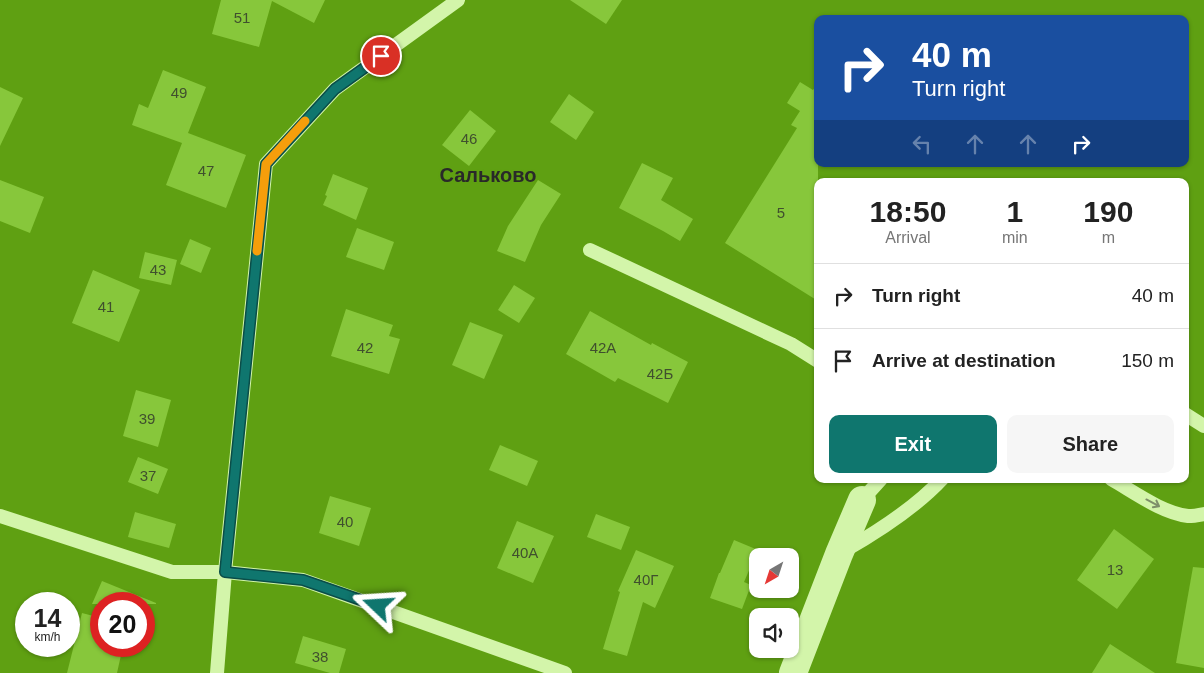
<!DOCTYPE html>
<html lang="en">
<head>
<meta charset="utf-8">
<style>
  body { margin:0; font-family:Helvetica,sans-serif; background:#f6f6f6; color:#222; height:100vh; display:flex; flex-direction:column; font-size:19px; white-space:nowrap }
  * { box-sizing:border-box; margin:0 }
  p { font-size:16px; color:#767676 }
  .icon { flex:none; width:28px; height:28px; fill:none; stroke:currentColor; stroke-width:2; stroke-linecap:round; stroke-linejoin:round }
  .map { position:relative; flex:1; overflow:hidden }
  .panel { position:absolute; left:814px; top:178px; width:375px; height:305px; display:flex; flex-direction:column; background:#fff; border-radius:10px; box-shadow:0 1px 4px #0004 }
  .panel>* { flex:none }
  .banner { position:absolute; left:814px; top:15px; width:375px; height:152px; border-radius:10px; box-shadow:0 1px 4px #0004; background:#1a4fa0; color:#fff; overflow:hidden }
  .needle { width:32px; rotate:219deg }
  .tools { position:absolute; left:749px; top:548px; display:grid; gap:10px }
  .tools a { display:grid; place-items:center; width:50px; height:50px; border-radius:10px; background:#fff; box-shadow:0 1px 4px #0004; font-size:25px }
  .speed { position:absolute; left:15px; top:592px; display:flex; gap:10px; font-size:25px; font-weight:700; text-align:center }
  .speed>* { display:grid; place-content:center; width:65px; height:65px; border-radius:50%; background:#fff; box-shadow:0 1px 4px #0004; line-height:1 }
  .speed small { font-size:12px; font-weight:400 }
  .speed .limit { border:8px solid #d22; background:#fff; color:#111 }
  .pin { position:absolute; display:grid; place-items:center; width:42px; height:42px; color:#fff; margin:-21px; border:2px solid #fff; border-radius:50%; box-shadow:0 1px 5px #0007 }
  .me { position:absolute; width:55px; margin:-28px; rotate:290deg; stroke-linejoin:round; filter:drop-shadow(0 0 4px #0008) }
  .turn { display:flex; align-items:center; gap:18px; height:105px; padding:0 15px; font-size:22px }
  .turn .icon { width:65px; height:65px; stroke-width:2.5 }
  .turn b { display:block; font-size:35px; line-height:42px }
  .lanes { display:flex; align-items:center; height:48px; padding:0 15px; background:#0003; justify-content:center; gap:25px; direction:ltr }
  .lanes .off { opacity:.35 }
  .eta { display:flex; justify-content:space-evenly; align-items:center; height:85px; text-align:center }
  .eta b { font-size:30px; font-weight:700; line-height:35px }
  .cta { display:flex; gap:10px; margin-top:auto; padding:10px 15px }
  .cta a { flex:1; height:58px; border-radius:10px; background:#0f766e; color:#fff; font-size:20px; font-weight:700; line-height:58px; text-align:center }
  .cta a+a { background:#f6f6f6; color:#222 }
  ul { padding:0; list-style:none }
  li { display:flex; align-items:center; gap:15px; height:65px; padding:0 15px; border-top:1px solid #e0e0e0 }
  li div { flex:1 }
  li b { display:block; font-size:19px }
  li em { font-style:normal }
  .map>svg:first-child { display:block }
  .building { fill:#87c73b }
  .lines { fill:none; stroke-linecap:round; stroke-linejoin:round }
  .lane { stroke:#d3f5aa; stroke-width:14 }
  .street { stroke:#d3f5aa; stroke-width:28 }
  .oneway { stroke:#7e8f6a }
  .route-casing { stroke:#0a4d48; stroke-width:12 }
  .route { stroke:#0f766e; stroke-width:9 }
  .slow { stroke:#f59e0b; stroke-width:9 }
  .labels { text-anchor:middle; dominant-baseline:central; stroke-width:4; stroke-linejoin:round; paint-order:stroke }
  .number-label { font-size:15px; fill:#40502e }
  .quarter-label { font-size:20px; font-weight:bold; fill:#292929; stroke:#5fa012 }
</style>
</head>
<body>
<div class="map">
<svg width="1204" height="673" viewBox="0 0 1204 673">
  <rect width="100%" height="100%" fill="#5fa012"/>
  <g class="building">
    <polygon points="221,0 325,0 314,23 272,1 259,47 212,34"/>
    <polygon points="570,0 622,0 606,24"/>
    <polygon points="163,70 206,87 188,133 246,155 226,208 166,185 182,143 132,125 139,104 148,108"/>
    <polygon points="800,82 813,90 818,83 818,301 725,243 797,128 791,125 800,111 787,103"/>
    <polygon points="0,87 23,98 0,146"/>
    <polygon points="569,94 594,112 576,140 550,122"/>
    <polygon points="470,110 496,131 469,166 442,145"/>
    <polygon points="642,163 673,178 661,200 693,219 680,241 663,231 619,208"/>
    <polygon points="333,174 368,188 356,220 323,205 327,196 325,195"/>
    <polygon points="0,180 44,197 30,233 0,221"/>
    <polygon points="538,180 561,194 541,225 525,262 497,251 508,226"/>
    <polygon points="357,228 394,242 384,270 346,257"/>
    <polygon points="190,239 211,248 201,273 180,264"/>
    <polygon points="145,252 177,260 171,285 139,278"/>
    <polygon points="93,270 140,290 119,342 72,323"/>
    <polygon points="514,285 535,298 519,323 498,310"/>
    <polygon points="346,309 393,325 389,336 400,339 389,374 331,356"/>
    <polygon points="590,311 651,345 652,343 688,362 668,403 618,378 615,382 566,354"/>
    <polygon points="470,322 503,335 484,379 452,365"/>
    <polygon points="136,390 171,400 158,447 123,436"/>
    <polygon points="500,445 538,461 527,486 489,470"/>
    <polygon points="138,457 168,469 158,494 128,482"/>
    <polygon points="330,496 371,508 359,546 319,533"/>
    <polygon points="135,512 176,524 169,548 128,537"/>
    <polygon points="596,514 630,527 621,550 587,537"/>
    <polygon points="517,521 554,536 533,583 497,568"/>
    <polygon points="1114,529 1154,559 1117,609 1077,580"/>
    <polygon points="734,540 758,550 744,582 751,585 742,609 710,598 719,573 720,573"/>
    <polygon points="636,550 674,566 655,608 643,602 627,656 603,649 620,592 618,591"/>
    <polygon points="1193,567 1204,568 1204,668 1176,663"/>
    <polygon points="102,581 156,603 156,604 92,604"/>
    <polygon points="82,613 101,618 101,646 123,646 117,673 67,673"/>
    <polygon points="303,636 346,649 339,673 330,673 295,663"/>
    <polygon points="1110,644 1155,673 1092,673"/>
  </g>
  <g class="lines">
    <g class="lane">
      <polyline points="590,250 791,344 818,361"/>
      <polyline points="1185,414 1204,426"/>
      <path d="M1111,479C1134,492 1162,513 1188,516C1193,516 1199,515 1204,514"/>
      <polyline points="862,500 881,479"/>
      <polyline points="0,516 172,572 225,572 303,580 565,673"/>
      <path d="M844,551C879,531 915,508 942,479"/>
      <polyline points="217,673 225,572 266,164 335,89 458,0"/>
    </g>
    <polyline class="street" points="793,673 839,554 862,500"/>
  </g>
  <defs><path id="oneway-shaft" d="M-6 0H5M1.5-3L5.5 0L1.5 3" fill="none" stroke-width="1.6" stroke-linecap="round" stroke-linejoin="round" transform="scale(1.25)"/></defs>
  <use class="oneway" href="#oneway-shaft" transform="translate(1153 503) rotate(28)"/>
  <g class="lines">
    <g class="route-casing">
      <polyline id="route" points="378,606 303,580 225,572 266,164 335,89 381,56"/>
    </g>
    <use href="#route" class="route"/>
    <polyline class="slow" points="257,251 266,164 305,121"/>
  </g>
  <g class="labels">
    <g class="number-label">
      <text x="242" y="17">51</text>
      <text x="179" y="92">49</text>
      <text x="469" y="138">46</text>
      <text x="206" y="170">47</text>
      <text x="781" y="212">5</text>
      <text x="158" y="269">43</text>
      <text x="106" y="306">41</text>
      <text x="365" y="347">42</text>
      <text x="603" y="347">42А</text>
      <text x="660" y="373">42Б</text>
      <text x="147" y="418">39</text>
      <text x="148" y="475">37</text>
      <text x="345" y="521">40</text>
      <text x="525" y="552">40А</text>
      <text x="1115" y="569">13</text>
      <text x="646" y="579">40Г</text>
      <text x="320" y="656">38</text>
    </g>
    <g class="quarter-label">
      <text x="488" y="175">Сальково</text>
    </g>
  </g>
</svg>
<div class="tools">
<a><svg class="needle" viewBox="-14 -14 28 28"><path d="M0-13l5 13h-10z" fill="#e53935"/><path d="M0 13l5-13h-10z" fill="#767676"/></svg></a>
<a><svg class="icon" aria-label="sound" viewBox="0 0 24 24"><path d="M4 9h4l5-4v14l-5-4H4zM17 9q2 3 0 6"/></svg></a>
</div>
<div class="speed"><div>14<small>km/h</small></div><div class="limit">20</div></div>
<div class="pin" style="left:381px;top:56px;background:#d93025"><svg class="icon" aria-label="arrive" viewBox="0 0 24 24"><path d="M6 21V4h12l-3 4 3 4H6"/></svg></div>
<svg class="me" style="left:378px;top:606px" viewBox="-20 -20 40 40"><path d="M0-17L14 15 0 8-14 15z" fill="#0f766e" stroke="#fff" stroke-width="4"/></svg>
<div class="banner">
<div class="turn"><svg class="icon" aria-label="right" viewBox="0 0 24 24"><path d="M7 20v-9h11M14 6l5 5-5 5"/></svg><div><b>40 m</b>Turn right</div></div>
<div class="lanes"><svg class="icon off" aria-label="left" viewBox="0 0 24 24"><path d="M17 20v-9H6M10 6l-5 5 5 5"/></svg><svg class="icon off" aria-label="ahead" viewBox="0 0 24 24"><path d="M12 20V5M6 11l6-6 6 6"/></svg><svg class="icon off" aria-label="ahead" viewBox="0 0 24 24"><path d="M12 20V5M6 11l6-6 6 6"/></svg><svg class="icon" aria-label="right" viewBox="0 0 24 24"><path d="M7 20v-9h11M14 6l5 5-5 5"/></svg></div>
</div>
<section class="panel">
<div class="eta">
<div><b>18:50</b><p>Arrival</p></div>
<div><b>1</b><p>min</p></div>
<div><b>190</b><p>m</p></div>
</div>
<ul>
<li><svg class="icon" aria-label="right" viewBox="0 0 24 24"><path d="M7 20v-9h11M14 6l5 5-5 5"/></svg><div><b>Turn right</b></div><em>40 m</em></li>
<li><svg class="icon" aria-label="arrive" viewBox="0 0 24 24"><path d="M6 21V4h12l-3 4 3 4H6"/></svg><div><b>Arrive at destination</b></div><em>150 m</em></li>
</ul>
<div class="cta"><a>Exit</a><a>Share</a></div>
</section>
</div>
</body>
</html>
